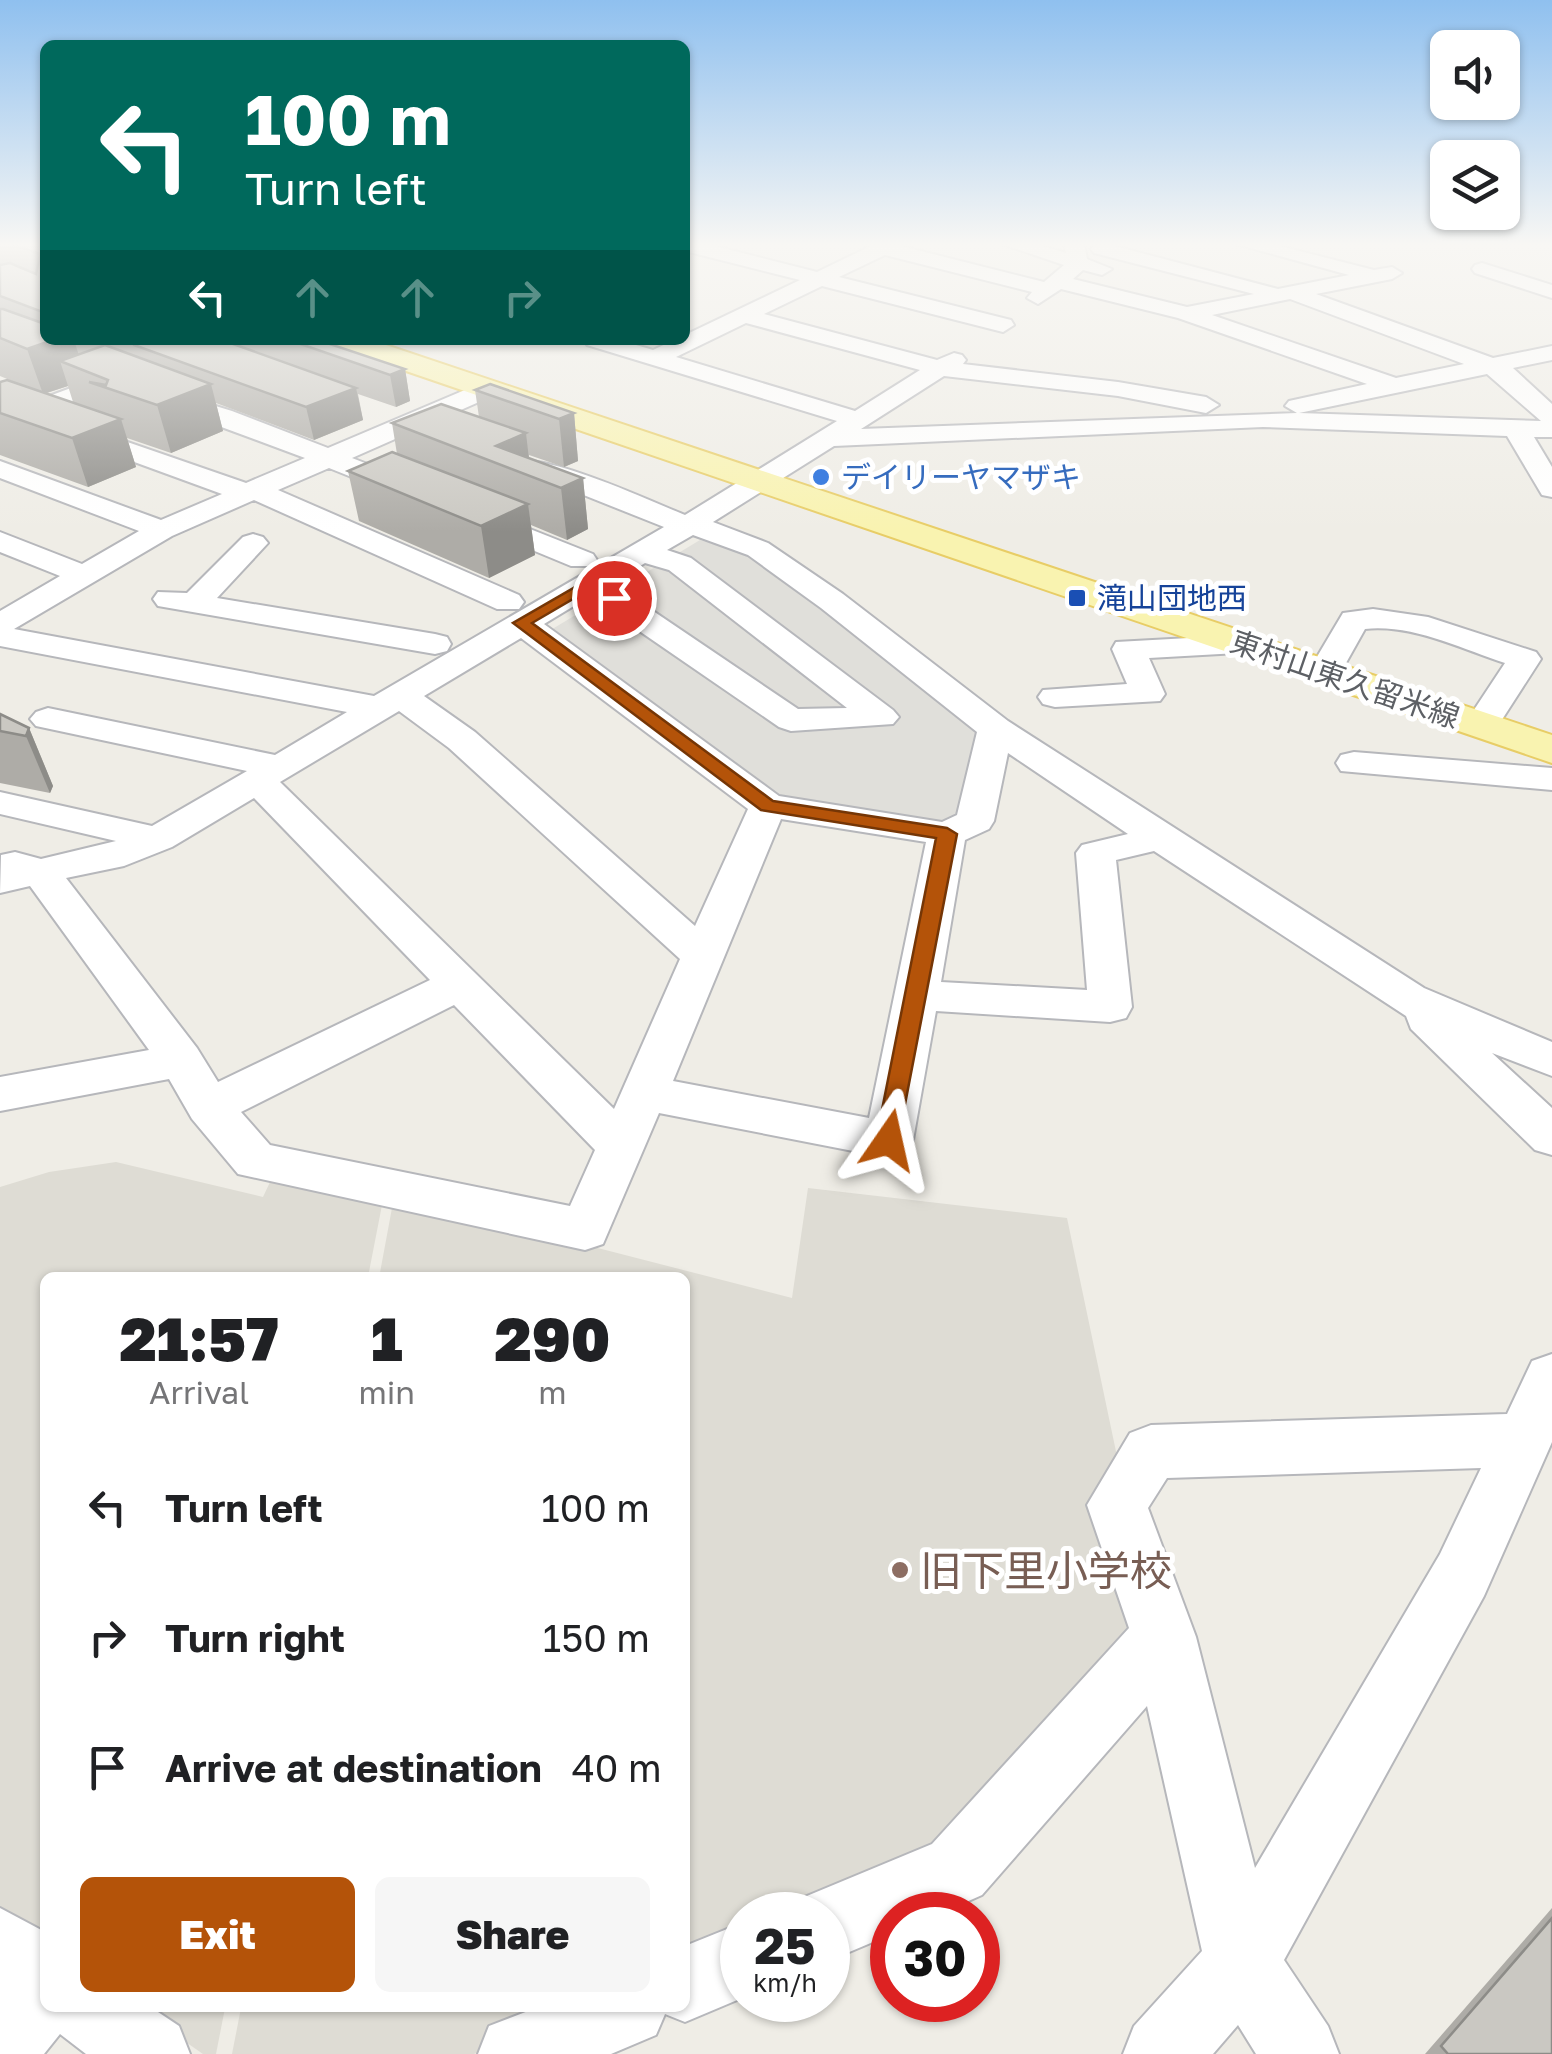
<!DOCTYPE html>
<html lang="en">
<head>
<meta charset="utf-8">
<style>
  body { margin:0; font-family:"Golos Text","Noto Sans JP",sans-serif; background:#f6f6f6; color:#202124; height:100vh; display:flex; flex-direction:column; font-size:38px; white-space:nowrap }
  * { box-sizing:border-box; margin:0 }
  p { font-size:32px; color:#757577 }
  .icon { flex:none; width:55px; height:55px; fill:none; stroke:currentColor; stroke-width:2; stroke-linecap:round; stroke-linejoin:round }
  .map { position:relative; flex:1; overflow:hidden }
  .panel { position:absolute; left:40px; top:1272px; width:650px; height:740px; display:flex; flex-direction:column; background:#fff; border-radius:15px; box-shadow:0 2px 8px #0004 }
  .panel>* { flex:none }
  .guide { position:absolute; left:40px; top:40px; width:650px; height:305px; border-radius:15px; box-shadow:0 2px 8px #0004; background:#00695c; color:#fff; overflow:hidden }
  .tools { position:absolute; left:1430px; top:30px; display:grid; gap:20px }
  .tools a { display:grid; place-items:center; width:90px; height:90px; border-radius:15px; background:#fff; box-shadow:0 2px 8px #0004; font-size:50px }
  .speed { position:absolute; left:720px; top:1892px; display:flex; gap:20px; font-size:50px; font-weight:700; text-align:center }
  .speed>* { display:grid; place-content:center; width:130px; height:130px; border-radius:50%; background:#fff; box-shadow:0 2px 8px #0004; line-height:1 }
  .speed small { font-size:25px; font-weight:400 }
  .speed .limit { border:15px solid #d22; background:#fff; color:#111 }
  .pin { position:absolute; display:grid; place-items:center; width:85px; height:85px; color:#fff; margin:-42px; border:5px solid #fff; border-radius:50%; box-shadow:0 2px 10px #0007 }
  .me { position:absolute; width:110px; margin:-55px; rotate:11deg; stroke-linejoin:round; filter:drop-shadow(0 0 8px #0008) }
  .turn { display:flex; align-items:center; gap:35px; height:210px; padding:0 40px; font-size:45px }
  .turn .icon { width:130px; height:130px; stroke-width:2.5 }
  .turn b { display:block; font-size:70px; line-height:85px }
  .lanes { display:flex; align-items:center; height:95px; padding:0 40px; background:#0003; justify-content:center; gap:50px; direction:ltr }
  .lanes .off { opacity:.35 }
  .eta { display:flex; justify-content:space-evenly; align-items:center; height:170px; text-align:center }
  .eta b { font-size:60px; font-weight:800; line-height:70px }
  .primary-button { display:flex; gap:20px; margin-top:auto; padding:20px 40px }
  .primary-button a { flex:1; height:115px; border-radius:15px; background:#b45309; color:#fff; font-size:40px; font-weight:800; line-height:115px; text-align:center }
  .primary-button a+a { background:#f6f6f6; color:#202124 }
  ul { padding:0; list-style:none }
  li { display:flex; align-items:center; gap:30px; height:130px; padding:0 40px }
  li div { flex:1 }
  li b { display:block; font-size:38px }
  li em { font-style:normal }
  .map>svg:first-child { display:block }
  .industrial { fill:#e0dfda }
  .education { fill:#dedcd4 }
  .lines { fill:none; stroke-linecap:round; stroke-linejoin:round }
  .minor-casing { stroke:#b6b7bb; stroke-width:4 }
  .major-casing { stroke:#e8cd66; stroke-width:4 }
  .minor { fill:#fff; fill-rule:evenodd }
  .major { fill:#f9f3b0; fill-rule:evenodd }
  .wall { fill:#aeaca7; fill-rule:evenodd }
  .shaded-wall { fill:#8d8c88 }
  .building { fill:#cac8c2; stroke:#8d8c88; stroke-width:2.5 }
  .route { fill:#b45309; stroke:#753606; stroke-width:2.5 }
  .shop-dot { fill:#3f7fe0; stroke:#fff; stroke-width:4 }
  .transit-dot { fill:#1a4fb4; stroke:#fff; stroke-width:4 }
  .education-dot { fill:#8d6e63; stroke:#fff; stroke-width:4 }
  .labels { text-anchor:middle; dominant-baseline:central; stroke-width:10; stroke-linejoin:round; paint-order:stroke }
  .far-shop-label { font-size:30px; fill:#366cbe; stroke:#fff; text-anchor:start }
  .far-transit-label { font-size:30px; fill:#164399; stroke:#fff; text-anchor:start }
  .far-street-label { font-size:30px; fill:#5d6065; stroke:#fff }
  .near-education-label { font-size:42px; fill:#785e54; stroke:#fff; text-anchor:start }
</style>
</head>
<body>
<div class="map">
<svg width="1552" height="2054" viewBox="0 0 1552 2054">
  <rect width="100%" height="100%" fill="#efede6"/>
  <polygon class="industrial" points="700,540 751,555 987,732 971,811 942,823 783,799 549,631"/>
  <g class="education">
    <polygon points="116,1162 263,1197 271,1180 382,1205 368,1277 45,1278 45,1943 0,1911 0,1187 49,1172"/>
    <polygon points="808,1188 1067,1218 1118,1461 1133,1643 946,1854 802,1915 742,1915 742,1940 685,1965 685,1278 379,1278 392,1208 590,1246 792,1298"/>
    <polygon points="137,2008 225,2008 216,2054 203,2054"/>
    <polygon points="241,2008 584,2008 474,2054 232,2054"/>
  </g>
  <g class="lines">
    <g class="minor-casing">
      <g id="minor">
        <path d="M685,244H707L817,272L875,244H893L1044,282L1064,265L1002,244H1036L1066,253L1064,244H1084L1087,259L1112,269L1102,275L1083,270L1073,279L1187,307L1254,294L1094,253L1091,249L1094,245L1107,244L1278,289L1349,275L1236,244H1272L1374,270L1392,267L1402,273L1392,279L1316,294L1493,358L1552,346V360L1513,368L1552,404V437H1534L1552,467V497L1542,495L1507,436L1263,427L834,446L713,522L768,543L843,594L1008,721L1424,988L1552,1042V1076L1492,1053L1552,1108V1155L1535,1150L1411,1029L1406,1016L1154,851L1116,860L1132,1007L1126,1018L1110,1022L936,1011L913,1140L906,1153L889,1158L659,1113L603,1244L585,1250L238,1174L192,1119L169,1079L0,1111V1077L149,1050L30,886L0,893L1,855L15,852L41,859L116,841L0,814V792L152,826L247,771L36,726L30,719L36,712L48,708L275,755L347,712L0,646V611L60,576L0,552V532L82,564L139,531L0,478V461L161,520L222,494L66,437L62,432L66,427H84L246,483L305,458L151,401L148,396L151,391L160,389L232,411L328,448L479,384H497L500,389L497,394L352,458L419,484L423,490L419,496H399L329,468L278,490L519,595L524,602L519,609H497L254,500L172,536L14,629L374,696L664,527L561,486L516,474L512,468L516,462C550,454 650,501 685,515L837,421L587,345L584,340H619L653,350L674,340H685V335L800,280L685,251ZM885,255L1032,292L1027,298L1038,304L1061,289L1178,318L1367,384L1289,401L1285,406L1297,413L861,429L944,376L1118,396L1206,413L1219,405L1206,397L1118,382L963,364L966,360L962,355L954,353L937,360L764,314L822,286L1003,332L1014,325L1011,320L839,277ZM1290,299L1464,364L1396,378L1212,315ZM746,323L920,370L855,411L676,357ZM1487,374L1541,421L1299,413ZM693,535L748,555L821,608L977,732L957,815L942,822L779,796L544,624L587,598L603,606L779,727L791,731L893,724L899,717L893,710L691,558L667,550ZM645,563L669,570L847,708L798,709L625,592L609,585ZM521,638L748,809L695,926L475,732L424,696ZM399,711L449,748L680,959L614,1109L280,782ZM1008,753L1128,834L1082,845L1076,853L1087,990L941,982L965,840L989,829L994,821ZM254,798L430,980L218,1082L197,1048L66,878L124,866L172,847ZM781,819L926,842L869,1118L673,1081ZM454,1005L595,1150L570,1206L270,1145L241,1112Z"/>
        <polygon points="1482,263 1552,285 1552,298 1475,273 1472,269 1475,265"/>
        <polygon points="202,340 234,340 231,345 0,431 0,414"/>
        <polygon points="477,508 593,554 597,560 593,566 571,566 467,523 463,517 467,511"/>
        <polygon points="253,534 263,537 268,543 217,598 435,634 447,637 451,644 447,651 435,654 158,606 153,599 158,592 187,593 243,537"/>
        <path d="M1373,609L1428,617L1536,652L1541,659L1494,732L1482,736L1470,732L1464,725L1505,663C1461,649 1413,624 1365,629L1337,679H1313L1308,672L1343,613Z"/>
        <polygon points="1244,635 1256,638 1260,645 1256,652 1149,658 1165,694 1160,701 1055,707 1043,704 1038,697 1043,690 1127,684 1112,649 1116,642"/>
        <polygon points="1354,752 1552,768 1552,790 1341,771 1336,763 1341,755"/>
        <path d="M1552,1354V1442L1484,1596L1284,1960L1328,2026L1339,2054H1256L1238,2025L1213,2054H1123L1134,2026L1202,1951L1147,1706L982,1895L937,1915H892V1934L828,1961V1915H795L802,1898L932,1844L1129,1628L1087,1505L1130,1433L1151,1425L1507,1414L1532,1361ZM1481,1468L1440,1554L1255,1868L1196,1637L1148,1508L1167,1478Z"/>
        <polygon points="0,1908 45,1932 45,2008 152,2008 179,2026 190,2054 86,2054 60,2034 44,2054 0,2054"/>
        <polygon points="742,1923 742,1998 685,2022 665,2014 656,2035 611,2054 478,2054 489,2026 536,2008 685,2008 685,1946"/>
      </g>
    </g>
    <g class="major-casing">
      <polygon id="major" points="329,340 371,340 1552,735 1552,763 333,346"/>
    </g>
    <use href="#minor" class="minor"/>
    <use href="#major" class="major"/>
  </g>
  <g class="wall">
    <path d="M0,244H45V340H318L405,369L410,401L396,407L358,394L363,420L314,440L216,403L223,431L171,453L127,438L136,467L88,487L0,455V382L12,381L0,376ZM68,386L73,402L47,393Z"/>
    <polygon points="475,390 574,413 578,461 564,467 529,455 529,458 583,478 588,529 567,540 531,525 535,555 489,578 359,521 348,471 397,454 392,423 479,417"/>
    <polygon points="0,714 29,728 53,786 50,793 0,783"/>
    <polygon points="1552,1908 1552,2054 1425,2054"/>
  </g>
  <g class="shaded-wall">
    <polygon points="53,340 74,340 84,371 60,361 68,386 43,394 27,349"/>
    <polygon points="405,369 410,401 396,407 390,375"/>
    <polygon points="211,384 223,431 171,453 157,405"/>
    <polygon points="356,388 363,420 314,440 306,407"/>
    <polygon points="574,413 578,461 564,467 559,419"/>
    <polygon points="121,419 136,467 88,487 72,438"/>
    <polygon points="526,433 531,477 496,446"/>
    <polygon points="583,478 588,529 567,540 561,488"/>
    <polygon points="528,504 535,555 489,578 481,526"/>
    <polygon points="29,728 53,786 50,793 26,736"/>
  </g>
  <g class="building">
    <polygon points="12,244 45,244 45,313 0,296 0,265 10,263 36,274 40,254"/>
    <polygon points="0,309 3,309 45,324 45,340 53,340 27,349 0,338"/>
    <polygon points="133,340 222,340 356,388 306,407 134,345"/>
    <polygon points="289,340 318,340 405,369 390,375"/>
    <polygon points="105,345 211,384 157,405 89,382 106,385 108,380 60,361"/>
    <polygon points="7,380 121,419 72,438 0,413 0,382"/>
    <polygon points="490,384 574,413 559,419 475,390"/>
    <polygon points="441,404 526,433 496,446 583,478 561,488 392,423"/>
    <polygon points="392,452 528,504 481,526 348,471"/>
    <polygon points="0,714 29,728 26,736 0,731"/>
    <polygon points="1552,1918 1552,2054 1448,2054 1441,2046"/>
  </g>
  <linearGradient id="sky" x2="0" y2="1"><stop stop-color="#8fc0ef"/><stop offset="0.46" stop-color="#f8f7f4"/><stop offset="1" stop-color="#f8f7f4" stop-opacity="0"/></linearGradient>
  <rect width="1552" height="532" fill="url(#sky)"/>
  <polygon class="route" points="584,582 622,598 614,603 585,592 532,623 773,801 947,828 957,834 897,1146 880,1146 876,1140 936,838 761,810 513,623"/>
  <circle class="shop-dot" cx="821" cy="477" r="10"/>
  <rect class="transit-dot" x="1067" y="588" width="20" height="20" rx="5"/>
  <circle class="education-dot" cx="900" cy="1570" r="10"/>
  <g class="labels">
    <g class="far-shop-label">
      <text x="841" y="477">デイリーヤマザキ</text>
    </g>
    <g class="far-transit-label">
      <text x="1097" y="598">滝山団地西</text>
    </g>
    <g class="far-street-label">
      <text transform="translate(1345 679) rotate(19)">東村山東久留米線</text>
    </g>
    <g class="near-education-label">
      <text x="920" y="1570">旧下里小学校</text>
    </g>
  </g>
</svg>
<div class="tools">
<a><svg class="icon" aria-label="sound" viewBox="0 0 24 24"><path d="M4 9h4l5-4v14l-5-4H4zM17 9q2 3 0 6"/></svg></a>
<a><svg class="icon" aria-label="layers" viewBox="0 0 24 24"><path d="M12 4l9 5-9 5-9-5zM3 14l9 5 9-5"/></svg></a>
</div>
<div class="speed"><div>25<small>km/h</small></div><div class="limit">30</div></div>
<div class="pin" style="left:614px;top:598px;background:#d93025"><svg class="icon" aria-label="arrive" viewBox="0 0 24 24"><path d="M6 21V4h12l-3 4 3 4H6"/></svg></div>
<svg class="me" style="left:889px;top:1140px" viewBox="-20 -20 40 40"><path d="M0-17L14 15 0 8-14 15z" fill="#b45309" stroke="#fff" stroke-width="4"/></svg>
<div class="guide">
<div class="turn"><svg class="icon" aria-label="left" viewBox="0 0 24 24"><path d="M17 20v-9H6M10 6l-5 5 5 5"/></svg><div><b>100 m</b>Turn left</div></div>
<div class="lanes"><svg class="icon" aria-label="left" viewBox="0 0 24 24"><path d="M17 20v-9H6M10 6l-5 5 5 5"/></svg><svg class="icon off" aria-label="ahead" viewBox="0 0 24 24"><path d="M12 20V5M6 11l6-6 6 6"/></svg><svg class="icon off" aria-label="ahead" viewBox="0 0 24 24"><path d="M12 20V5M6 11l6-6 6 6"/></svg><svg class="icon off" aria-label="right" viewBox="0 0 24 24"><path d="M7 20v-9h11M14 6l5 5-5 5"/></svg></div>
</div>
<section class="panel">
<div class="eta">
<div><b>21:57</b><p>Arrival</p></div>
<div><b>1</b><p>min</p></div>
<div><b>290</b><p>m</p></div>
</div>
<ul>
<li><svg class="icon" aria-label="left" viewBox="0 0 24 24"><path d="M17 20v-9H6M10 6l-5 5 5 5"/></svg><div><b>Turn left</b></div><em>100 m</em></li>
<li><svg class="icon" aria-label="right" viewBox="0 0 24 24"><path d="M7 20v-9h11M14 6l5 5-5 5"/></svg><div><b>Turn right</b></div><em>150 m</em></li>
<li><svg class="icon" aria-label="arrive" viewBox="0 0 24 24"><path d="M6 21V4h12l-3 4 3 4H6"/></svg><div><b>Arrive at destination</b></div><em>40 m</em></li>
</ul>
<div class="primary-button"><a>Exit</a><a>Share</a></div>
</section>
</div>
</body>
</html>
